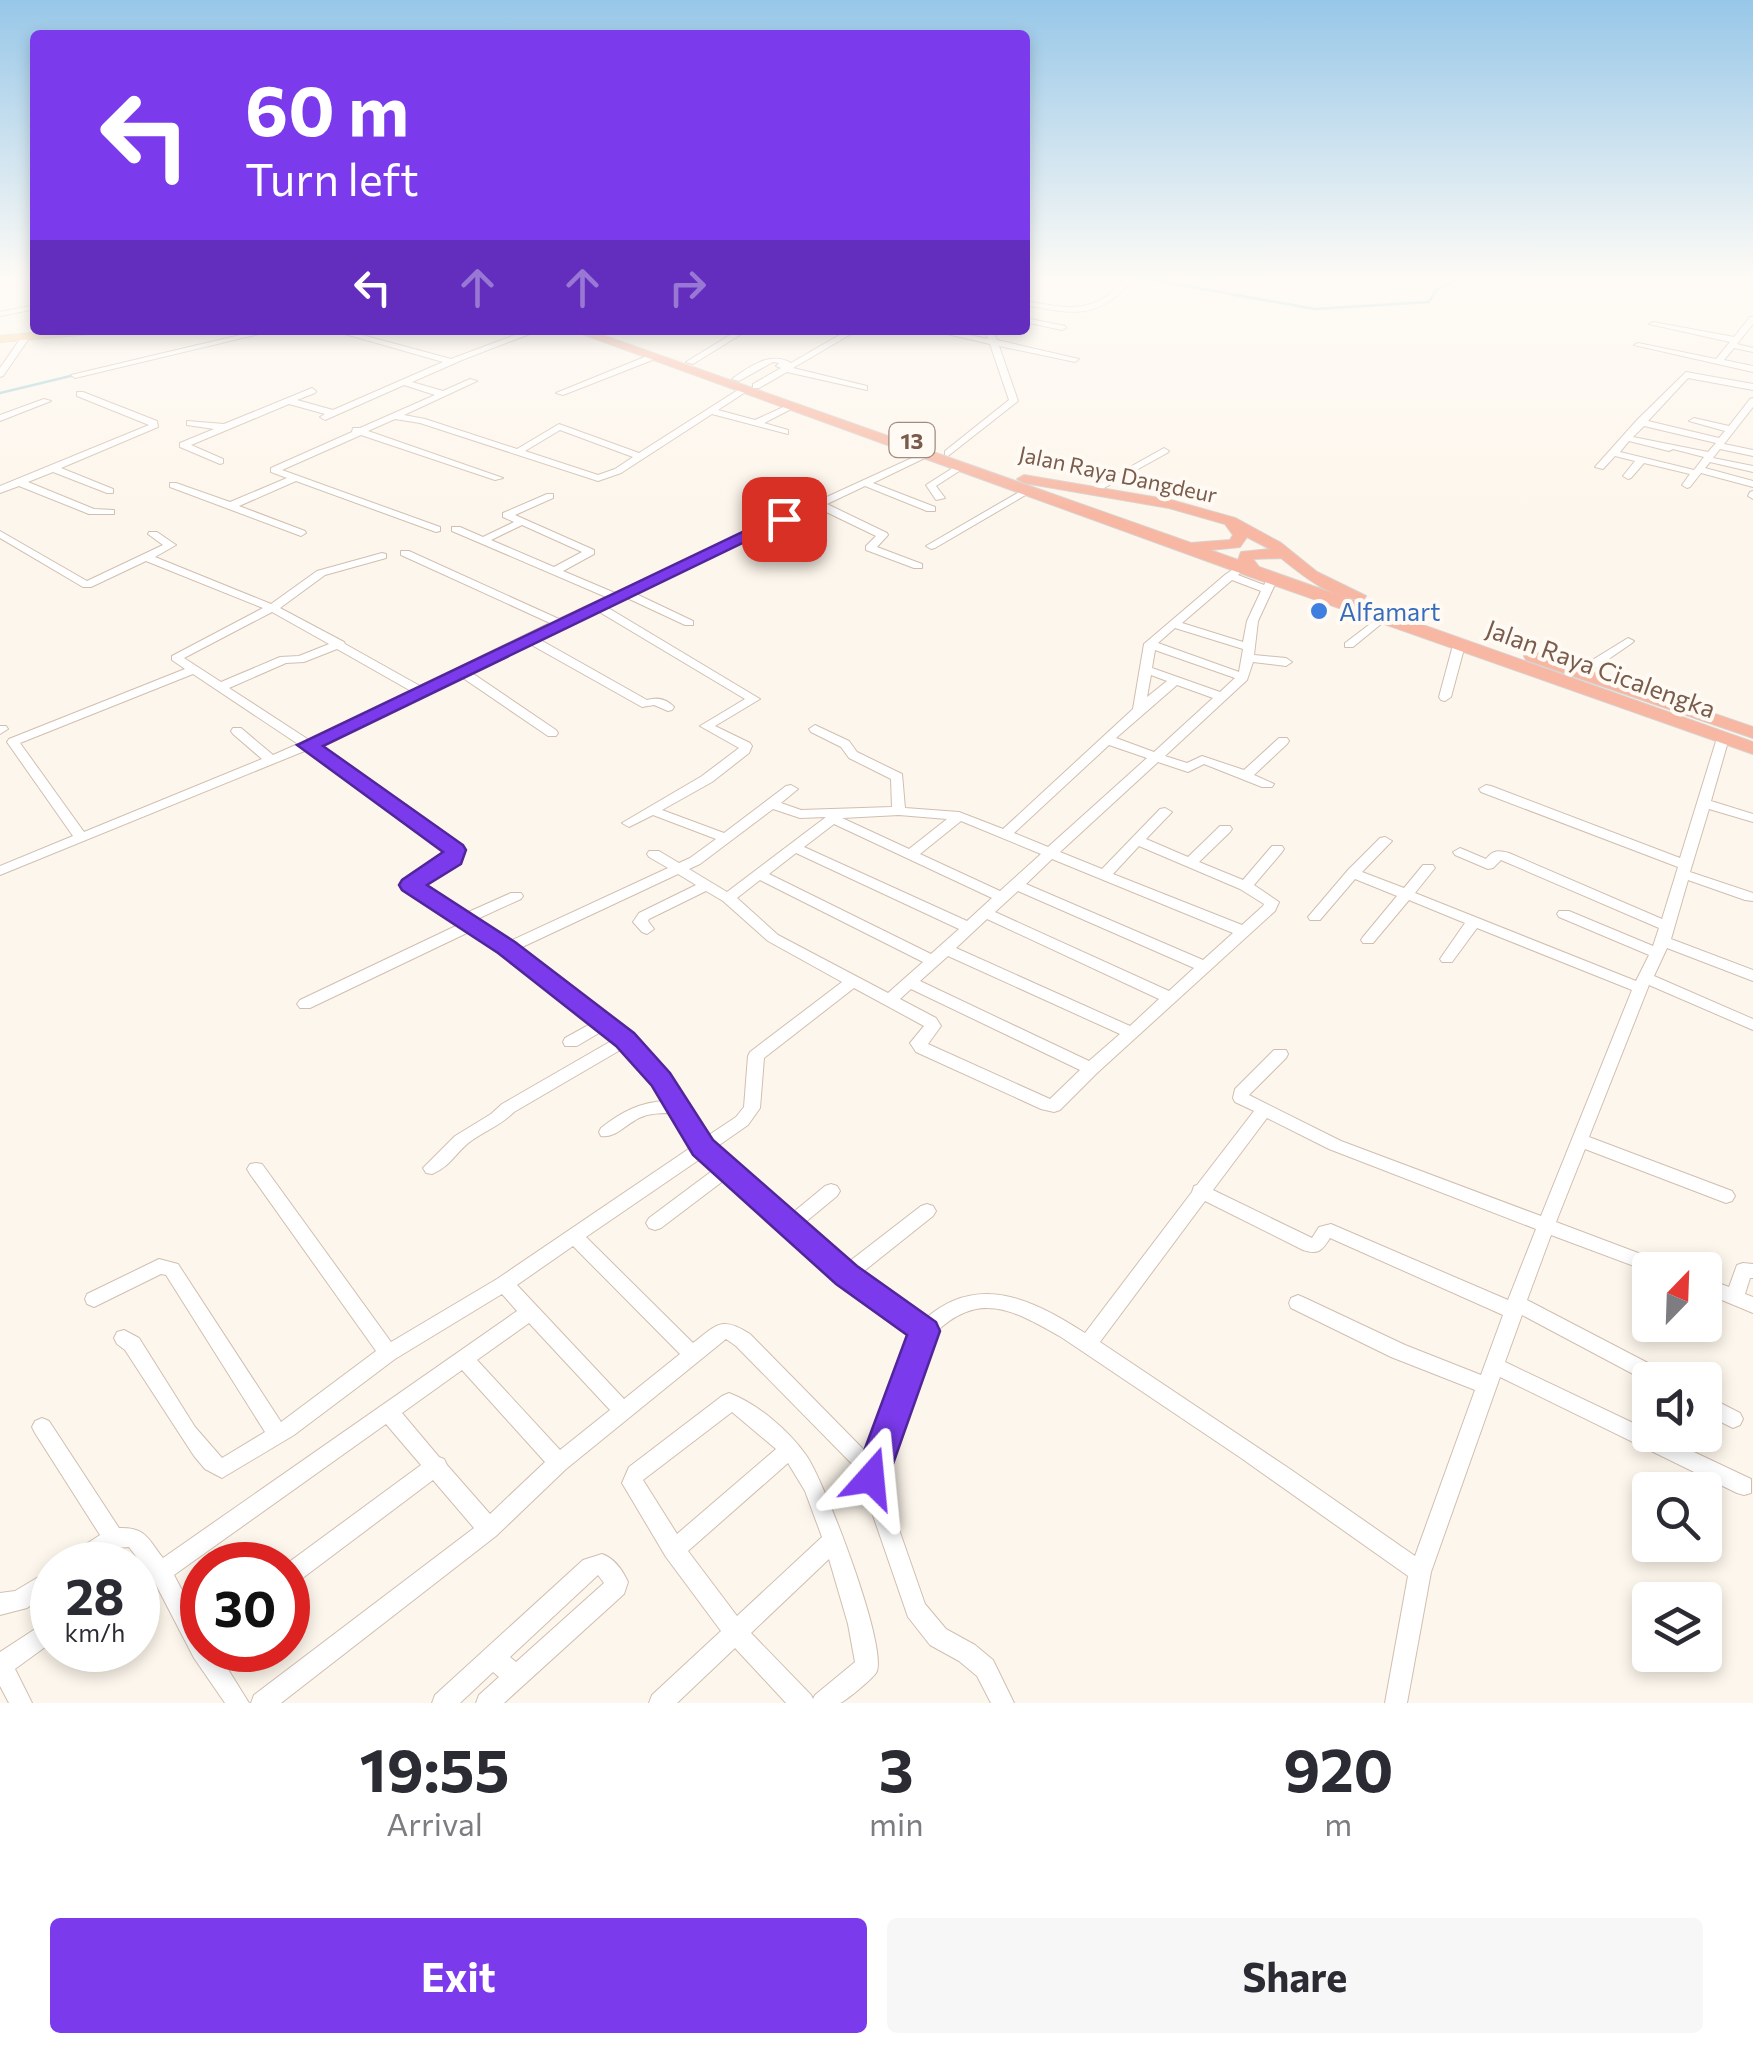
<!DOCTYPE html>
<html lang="en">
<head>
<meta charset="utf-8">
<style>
  body { margin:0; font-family:Commissioner,sans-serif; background:#f7f7f7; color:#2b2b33; height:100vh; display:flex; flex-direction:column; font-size:38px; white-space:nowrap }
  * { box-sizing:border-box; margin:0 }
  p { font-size:32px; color:#7c7c81 }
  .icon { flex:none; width:55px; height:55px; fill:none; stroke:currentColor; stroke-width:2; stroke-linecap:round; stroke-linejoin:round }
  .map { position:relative; height:1703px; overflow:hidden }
  .sheet { display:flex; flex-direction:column; background:#fff; flex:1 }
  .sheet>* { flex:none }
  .guide { position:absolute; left:30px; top:30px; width:1000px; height:305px; border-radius:10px; box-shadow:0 5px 15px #0003; background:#7c3aed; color:#fff; overflow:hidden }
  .needle { width:65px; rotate:23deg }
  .buttons { position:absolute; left:1632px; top:1252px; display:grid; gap:20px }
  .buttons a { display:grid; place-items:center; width:90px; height:90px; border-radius:10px; background:#fff; box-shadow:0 5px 15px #0003; font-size:50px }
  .speed { position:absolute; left:30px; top:1542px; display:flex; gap:20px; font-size:50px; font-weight:700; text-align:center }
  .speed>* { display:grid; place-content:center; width:130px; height:130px; border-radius:50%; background:#fff; box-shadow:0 5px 15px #0003; line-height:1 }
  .speed small { font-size:25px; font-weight:400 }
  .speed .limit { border:15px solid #d22; background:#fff; color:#111 }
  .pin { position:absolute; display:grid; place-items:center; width:85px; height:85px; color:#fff; margin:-42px; border-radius:20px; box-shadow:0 5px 15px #0006 }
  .me { position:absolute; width:110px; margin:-55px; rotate:18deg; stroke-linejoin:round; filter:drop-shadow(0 0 8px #0008) }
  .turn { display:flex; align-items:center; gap:35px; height:210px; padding:0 50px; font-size:45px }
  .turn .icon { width:130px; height:130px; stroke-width:2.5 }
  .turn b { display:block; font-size:70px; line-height:85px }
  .lanes { display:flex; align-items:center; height:95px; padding:0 50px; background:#0003; justify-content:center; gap:50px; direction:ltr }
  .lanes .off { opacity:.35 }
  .eta { display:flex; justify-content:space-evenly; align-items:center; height:170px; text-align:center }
  .eta b { font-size:60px; font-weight:700; line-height:70px }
  .action { display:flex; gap:20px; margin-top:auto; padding:20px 50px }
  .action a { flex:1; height:115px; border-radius:10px; background:#7c3aed; color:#fff; font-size:40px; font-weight:700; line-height:115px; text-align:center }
  .action a+a { background:#f7f7f7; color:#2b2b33 }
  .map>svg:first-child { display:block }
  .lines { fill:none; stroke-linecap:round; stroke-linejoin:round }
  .stream { stroke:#a5d3da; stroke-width:2.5 }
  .minor-casing { stroke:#d1beb0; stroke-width:2 }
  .major-casing { stroke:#dad1cd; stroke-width:2 }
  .highway-casing { stroke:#dad1cd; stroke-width:2 }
  .minor { fill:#fff; fill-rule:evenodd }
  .major { fill:#fbd9a5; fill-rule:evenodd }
  .highway { fill:#f7b7a3; fill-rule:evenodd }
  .route { fill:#7c3aed; stroke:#51269a; stroke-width:2.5 }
  .shop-dot { fill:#3f7fe0; stroke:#fffaf3; stroke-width:4 }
  .labels { text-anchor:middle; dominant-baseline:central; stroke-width:8; stroke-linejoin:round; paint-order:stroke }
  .shield { fill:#fffaf3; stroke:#a28b7f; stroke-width:2.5 }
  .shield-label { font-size:22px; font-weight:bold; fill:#7a5c4d }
  .far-street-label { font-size:22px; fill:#7a5c4d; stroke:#fffaf3 }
  .shop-label { font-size:25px; fill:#366cbe; stroke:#fffaf3; text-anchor:start }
  .street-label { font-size:25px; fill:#7a5c4d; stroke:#fffaf3 }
</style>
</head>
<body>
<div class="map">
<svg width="1753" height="1703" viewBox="0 0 1753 1703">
  <rect width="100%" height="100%" fill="#fdf6ec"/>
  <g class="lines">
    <g class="stream">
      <polyline points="1129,276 1315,309 1429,302 1436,290 1465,276"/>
      <polyline points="0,393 199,345"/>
    </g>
    <g class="minor-casing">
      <g id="minor">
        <path d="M1110,276H1124L1132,279C1100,321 1072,314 1025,305V301C1065,308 1095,316 1123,280Z"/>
        <polygon points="1028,285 1035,287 1025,294 1025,288"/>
        <polygon points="35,305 35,309 0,316 0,312"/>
        <polygon points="1750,317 1753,317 1753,324 1737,344 1753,348 1753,352 1734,348 1724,360 1753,366 1753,372 1634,345 1638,343 1716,359 1730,342 1649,324 1653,322 1734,337"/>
        <polygon points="1025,318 1065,326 1066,328 1062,330 1025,322"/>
        <polygon points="261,330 276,330 75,378 71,375"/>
        <path d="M331,330H344L451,359L528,330H540L462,360L412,382L443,391L470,379L477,381L404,415L425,419L517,449L559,424L639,453L744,386L748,389L747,391L718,410L755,420L790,404L797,406L764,423L788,430V434L712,414L621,473L598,481L420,423L395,419L368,431L503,478L495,480L361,435L282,470L440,527V531L436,532L296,481L239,506L305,531L306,533L301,536L170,487V483H176L230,502L287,478L271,472V468L352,432L353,428H360L435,395L404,385L325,420L320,417L325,414L289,404L191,445L223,459V463L220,464L180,447V443L214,429L187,425V421L224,424L312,388L316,391L315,393L297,400L333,410L443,362ZM560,430L633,457L615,469L598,475L525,451Z"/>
        <polygon points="738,330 748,330 693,364 686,362"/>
        <path d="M848,330H858L793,368L867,386V390L787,372L759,388H753V384L781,368L776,366L779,363L773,362L739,381L732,379C750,366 771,351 791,363Z"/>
        <polygon points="930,330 946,330 988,339 985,330 993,330 997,340 1079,359 1075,362 999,346 1018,401 948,456 945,455 945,451 1009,400 990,344"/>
        <polygon points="23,335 30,337 3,376 0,377 0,368"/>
        <polygon points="652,354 656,357 655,359 563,395 556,393"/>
        <path d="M1686,372L1753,384V390L1688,378L1648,421L1719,438L1725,431L1689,421L1694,418L1729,426L1750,399L1753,398V407L1724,444L1753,450V456L1720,449L1713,458L1753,466V472L1710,462L1705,468L1753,481V487L1701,473L1690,487L1687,488L1682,485L1690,474L1644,463L1631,478L1628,479L1623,476L1635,461L1615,456L1603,469L1595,467L1637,420ZM1644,426L1716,443L1708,452L1633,437ZM1629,441L1669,451L1673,449L1704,457L1694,470L1620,452Z"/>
        <polygon points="77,392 83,392 157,421 158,427 61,468 113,489 113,493 107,493 53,472 28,482 94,509 114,510 114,514 89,514 19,486 0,493 0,486 149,425 77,396"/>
        <polygon points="44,399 51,401 0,421 0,415"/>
        <polygon points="1164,448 1169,451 1167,453 1095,493 1087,491"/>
        <path d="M925,452L933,454L873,483L935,507V511H927L865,486L827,504L887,533L888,535L877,547L922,564V568H914L866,550V546L876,536L818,508L761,534L806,545V549L752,538L634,593L693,621V625H685L625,597L605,606L760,699L715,726L750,743L752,746L749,753L712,782L662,810L724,833L786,786L791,785L798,789L781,803L801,810L892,807L891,779L849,758L841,747L811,732L809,729L815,725L849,741L857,752L902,774L905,808L959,812L1003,829L1133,709L1144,644L1226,574L1240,565L1245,568L1238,575L1264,585L1268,578L1272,577L1277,580L1258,621L1254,655L1286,658L1292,662L1286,666L1253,662L1247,680L1165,756L1187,763L1202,756L1244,770L1279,738H1287L1289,741L1287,744L1254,775L1274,784L1272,787H1262L1204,764L1188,772L1158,762L1060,852L1102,869L1160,809L1165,808L1172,812L1146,839L1188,857L1220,826H1230L1232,829L1230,832L1199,862L1243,880L1272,846H1282L1284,849L1282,852L1254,885L1279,902L1275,911L1097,1073L1060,1110L1054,1112L1041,1109L916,1052L910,1043L924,1026L854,988L764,1058L760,1108L748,1125L715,1148L790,1215L825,1186L831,1184L837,1186L840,1191L837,1196L802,1225L846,1264L921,1206L927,1204L933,1206L936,1211L933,1216L859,1275L924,1320C977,1272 1032,1299 1085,1333L1192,1192L1194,1186L1197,1185L1254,1111L1235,1102L1233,1098L1235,1089L1274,1050H1286L1288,1054L1286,1058L1249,1095L1341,1141L1541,1216L1632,990L1477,928L1452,962H1442L1440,959L1465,923L1409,900L1373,943H1363L1361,940L1363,937L1397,896L1355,879L1320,920H1310L1308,917L1348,870L1380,838L1385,837L1392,841L1362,872L1404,888L1423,865H1433L1435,868L1415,893L1636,981L1649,955L1559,917L1557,914L1559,911H1569L1653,946L1659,928L1501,860L1493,868L1488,869L1455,855L1453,852L1460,848L1486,859C1493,850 1498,850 1509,853L1662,919L1678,867L1481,792L1479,789L1486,785L1491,786L1680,858L1717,738L1719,735H1727L1729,738L1711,801L1753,814V822L1709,809L1690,872L1753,893V901L1745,900L1688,880L1671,939L1753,970V981L1667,948L1654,976L1753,1019V1030L1649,985L1589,1137L1732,1191L1735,1196L1732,1201L1726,1203L1585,1149L1556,1222L1670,1265L1673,1270H1650V1272L1551,1235L1527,1300L1669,1374L1672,1380H1650V1383L1522,1315L1505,1362L1650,1431V1435H1658L1751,1479V1493L1744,1495L1737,1493L1500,1377L1431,1572L1407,1703H1385L1408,1576L1241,1458L1061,1337C1012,1309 978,1290 933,1335L881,1478L925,1604L946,1629L975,1645L993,1660L1014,1703H991L977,1676L959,1661L930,1645L908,1617L857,1469L736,1346L726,1339L566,1469L496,1536L281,1703H251L254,1695L474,1528L433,1480L296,1583L288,1586V1565H285L421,1465L386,1424L174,1575L202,1628V1650H216L249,1703H225L194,1658L153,1579L129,1547L117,1548L91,1565H62L65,1558L100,1535L35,1433L32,1427L35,1421L42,1418L49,1421L119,1528C146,1527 148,1539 163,1558L517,1311L502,1294L395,1359L294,1435L222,1478L205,1469L194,1456L125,1350L117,1344L114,1338L117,1332L124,1330L139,1338L195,1427L222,1458L265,1432L166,1275L161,1274L94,1307L87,1304L85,1299L87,1294L159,1259L178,1264L281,1422L376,1351L250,1174L247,1169L250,1164L256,1163L262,1164L391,1342L497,1279L693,1146L673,1113C661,1113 650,1113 639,1118C625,1125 616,1138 601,1136L599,1132L601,1128C621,1112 640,1102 666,1101L655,1083L622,1049L514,1112C501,1125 485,1131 471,1141C456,1152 450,1167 432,1174L426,1173L423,1168L455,1136L491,1114L502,1104L613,1040L604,1030L577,1046H565L563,1042L565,1038L594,1022L502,951L471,931L310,1008H300L297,1004L300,1000L460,924L403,885L446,857L447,851L307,750L0,875V866L73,836L7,742L9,739L185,669L172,660V656L263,608L146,561L91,587H83L0,538V531L87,581L163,545L148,534L149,532H157L176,545L155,557L271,604L317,571L382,553L386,554V558L325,575L280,608L344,642L345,644L420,686L550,623L401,555V551H409L559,619L606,597L452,531V527H460L483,537L514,522L503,517V513L547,494H553V498L515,515L594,550V554L563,571L615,593L811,504L812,501H818ZM522,525L582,552L554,567L491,540ZM1232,580L1261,591L1247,621L1243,642L1182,623ZM596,610L745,699L700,726L739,748L702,776L622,823L629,827L653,815L716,839L690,858L679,863L659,851H649L647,854L649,857L668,868L508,942L475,920L521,899L523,896L521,893H511L464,914L420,885L458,862L461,850L459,847L317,746L426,695L460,676L548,736H556L558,733L556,730L469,671L528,643L642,707L654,705L668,711L672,710L674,707C667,699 657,697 647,700L537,638ZM272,612L329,644L299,656L280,657L221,682L184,658ZM1175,628L1243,649L1239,672L1158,643ZM337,649L411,691L309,740L229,688L286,663L304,662ZM1155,650L1235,678L1220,692L1152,668ZM193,674L298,744L273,755L241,728H233L231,731L233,734L262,759L84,832L20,743ZM1151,675L1167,681L1147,697ZM1177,685L1213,698L1154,752L1116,738ZM1109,745L1147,758L1048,847L1014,833ZM773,809L800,818L826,817L727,892L689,869L700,864ZM899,815L947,819L909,849L842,818ZM961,821L1041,854L1000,891L920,854ZM834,824L992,898L967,921L804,847ZM1139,846L1240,889L1264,904L1263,906L1242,925L1113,874ZM796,853L959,929L931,954L769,874ZM1052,859L1233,933L1203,960L1026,884ZM678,874L696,885L639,913L633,922L642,932L647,934L654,929L648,921L649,919L706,891L723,901L768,941L842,982L750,1052L748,1056L744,1107L736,1117L706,1137C692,1115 682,1093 665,1073C623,1024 570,988 518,949ZM760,880L923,962L888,993L778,935L737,898ZM1018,891L1194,968L1169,991L995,912ZM987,919L1159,999L1130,1026L956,948ZM948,956L1120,1034L1089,1061L920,981ZM911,989L1080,1070L1050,1099L928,1044L941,1026L936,1018L900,999ZM1267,1118L1329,1149L1536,1229L1508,1300L1331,1224L1319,1227L1312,1238L1213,1190ZM703,1157L716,1168L649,1218L646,1223L649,1228L655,1230L661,1228L727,1178L840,1280L914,1334L869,1455L750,1334C722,1316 717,1324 693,1343L586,1237ZM1205,1201L1303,1250C1318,1255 1322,1251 1330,1238L1503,1315L1481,1375L1405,1345L1305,1298L1298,1295L1291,1298L1289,1303L1291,1308L1391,1357L1475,1390L1415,1556L1290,1469L1100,1342ZM573,1246L680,1354L624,1399L517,1285ZM529,1323L610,1410L560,1450L477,1360ZM462,1370L545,1462L490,1514L447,1465L444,1459L439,1457L402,1413Z"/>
        <polygon points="959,464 967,466 936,486 945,498 936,500 926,485"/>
        <polygon points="1026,488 1031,491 1029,493 935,548 931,549 926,546"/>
        <polygon points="1753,491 1753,499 1748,496 1750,492"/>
        <polygon points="1382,615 1386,616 1386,620 1353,647 1345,647 1345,643"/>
        <polygon points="1628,638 1634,641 1632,643 1584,676 1576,676 1574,673 1576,670"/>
        <polygon points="1459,642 1465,645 1451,697 1445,701 1441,700 1439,697 1453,645"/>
        <polygon points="0,726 6,726 8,729 0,734"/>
        <polygon points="1743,1263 1753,1264 1753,1278 1750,1278 1745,1294 1753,1297 1753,1313 1705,1293 1705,1278 1729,1287 1737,1265"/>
        <path d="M729,1393C758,1404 788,1430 806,1455C824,1480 890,1651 876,1673C872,1679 846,1701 840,1703C831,1703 798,1703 786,1703L735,1648L677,1703H649L652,1695L721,1631L666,1557L622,1483L629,1467L722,1396ZM732,1412L776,1449L677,1534L643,1480ZM788,1463L805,1491L822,1537L737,1616L688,1551ZM829,1559L848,1624L855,1662L815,1695L813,1699L811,1695L751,1633Z"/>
        <polygon points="1705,1395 1740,1413 1743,1419 1740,1425 1733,1428 1705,1414"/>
        <path d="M602,1554C614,1558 623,1571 628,1582L624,1594L504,1703H476L479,1695L499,1677L493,1672L460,1703H432L435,1695L583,1560ZM598,1575L604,1583L516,1662L510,1657Z"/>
        <polygon points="52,1569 52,1591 27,1608 0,1615 0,1593 15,1591"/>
        <polygon points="52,1618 52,1642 15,1669 32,1703 9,1703 0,1686 0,1652"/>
      </g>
    </g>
    <g class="major-casing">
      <polygon id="major" points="67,330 107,330 102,333 0,342 0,336"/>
    </g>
    <g class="highway-casing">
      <g id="highway">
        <path d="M571,330H588L1191,543L1230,540L1233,535L1225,524L1169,508L1024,483L1017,479L1024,475L1171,500L1235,518L1281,543L1317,572L1366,596L1364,599C1335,602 1302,575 1281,558L1253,559L1259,567L1753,742V754L1251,577ZM1247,537L1270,549L1241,552L1238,560L1210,550L1240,547Z"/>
        <polygon points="1532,651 1753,727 1753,738 1526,660 1524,656"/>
      </g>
    </g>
    <use href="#minor" class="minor"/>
    <use href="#major" class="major"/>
    <use href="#highway" class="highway"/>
  </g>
  <linearGradient id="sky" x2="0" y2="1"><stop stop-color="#97c7e8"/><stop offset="0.54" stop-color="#fefbf6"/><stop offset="1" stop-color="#fefbf6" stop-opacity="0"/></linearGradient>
  <rect width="1753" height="514" fill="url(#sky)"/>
  <polygon class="route" points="778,515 792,519 323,746 463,845 466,850 461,864 427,885 515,942 634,1033 670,1073 713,1140 857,1266 936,1322 940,1331 888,1478 883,1489 871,1493 859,1489 854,1478 907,1335 836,1284 693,1155 652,1086 616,1046 498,953 402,890 399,885 402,880 443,852 297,745"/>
  <circle class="shop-dot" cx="1319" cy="611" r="10"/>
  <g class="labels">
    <rect class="shield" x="889.5" y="423" width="45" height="34" rx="8"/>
    <g class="shield-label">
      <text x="912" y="440">13</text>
    </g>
    <g class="far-street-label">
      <text transform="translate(1118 474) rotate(12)">Jalan Raya Dangdeur</text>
    </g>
    <g class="shop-label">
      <text x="1339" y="611">Alfamart</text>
    </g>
    <g class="street-label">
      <text transform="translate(1601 668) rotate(20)">Jalan Raya Cicalengka</text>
    </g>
  </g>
</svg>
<div class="buttons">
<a><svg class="needle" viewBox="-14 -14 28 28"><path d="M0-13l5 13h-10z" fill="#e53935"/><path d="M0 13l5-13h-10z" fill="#7c7c81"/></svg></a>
<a><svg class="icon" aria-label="sound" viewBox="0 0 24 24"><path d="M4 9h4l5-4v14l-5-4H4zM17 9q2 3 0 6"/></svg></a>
<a><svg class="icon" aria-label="search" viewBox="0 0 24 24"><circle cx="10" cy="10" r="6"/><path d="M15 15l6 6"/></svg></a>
<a><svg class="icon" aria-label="layers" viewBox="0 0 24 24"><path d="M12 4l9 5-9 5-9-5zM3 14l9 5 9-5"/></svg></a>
</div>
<div class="speed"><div>28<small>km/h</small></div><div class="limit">30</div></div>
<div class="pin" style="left:784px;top:519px;background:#d93025"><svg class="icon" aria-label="arrive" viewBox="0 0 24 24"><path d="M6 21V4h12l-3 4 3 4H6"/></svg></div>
<svg class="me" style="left:871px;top:1478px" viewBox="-20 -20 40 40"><path d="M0-17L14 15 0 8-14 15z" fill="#7c3aed" stroke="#fff" stroke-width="4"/></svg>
<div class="guide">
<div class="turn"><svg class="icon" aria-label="left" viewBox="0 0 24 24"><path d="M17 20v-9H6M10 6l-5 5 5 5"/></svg><div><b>60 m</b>Turn left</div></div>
<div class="lanes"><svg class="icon" aria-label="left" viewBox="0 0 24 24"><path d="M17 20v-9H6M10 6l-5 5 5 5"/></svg><svg class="icon off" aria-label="ahead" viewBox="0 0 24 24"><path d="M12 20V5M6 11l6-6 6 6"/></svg><svg class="icon off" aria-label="ahead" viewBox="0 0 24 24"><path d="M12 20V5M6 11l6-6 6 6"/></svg><svg class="icon off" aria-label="right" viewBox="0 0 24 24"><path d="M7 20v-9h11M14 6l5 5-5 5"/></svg></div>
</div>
</div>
<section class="sheet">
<div class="eta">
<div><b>19:55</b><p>Arrival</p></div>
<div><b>3</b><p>min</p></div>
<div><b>920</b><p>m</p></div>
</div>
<div class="action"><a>Exit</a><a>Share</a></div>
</section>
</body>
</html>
